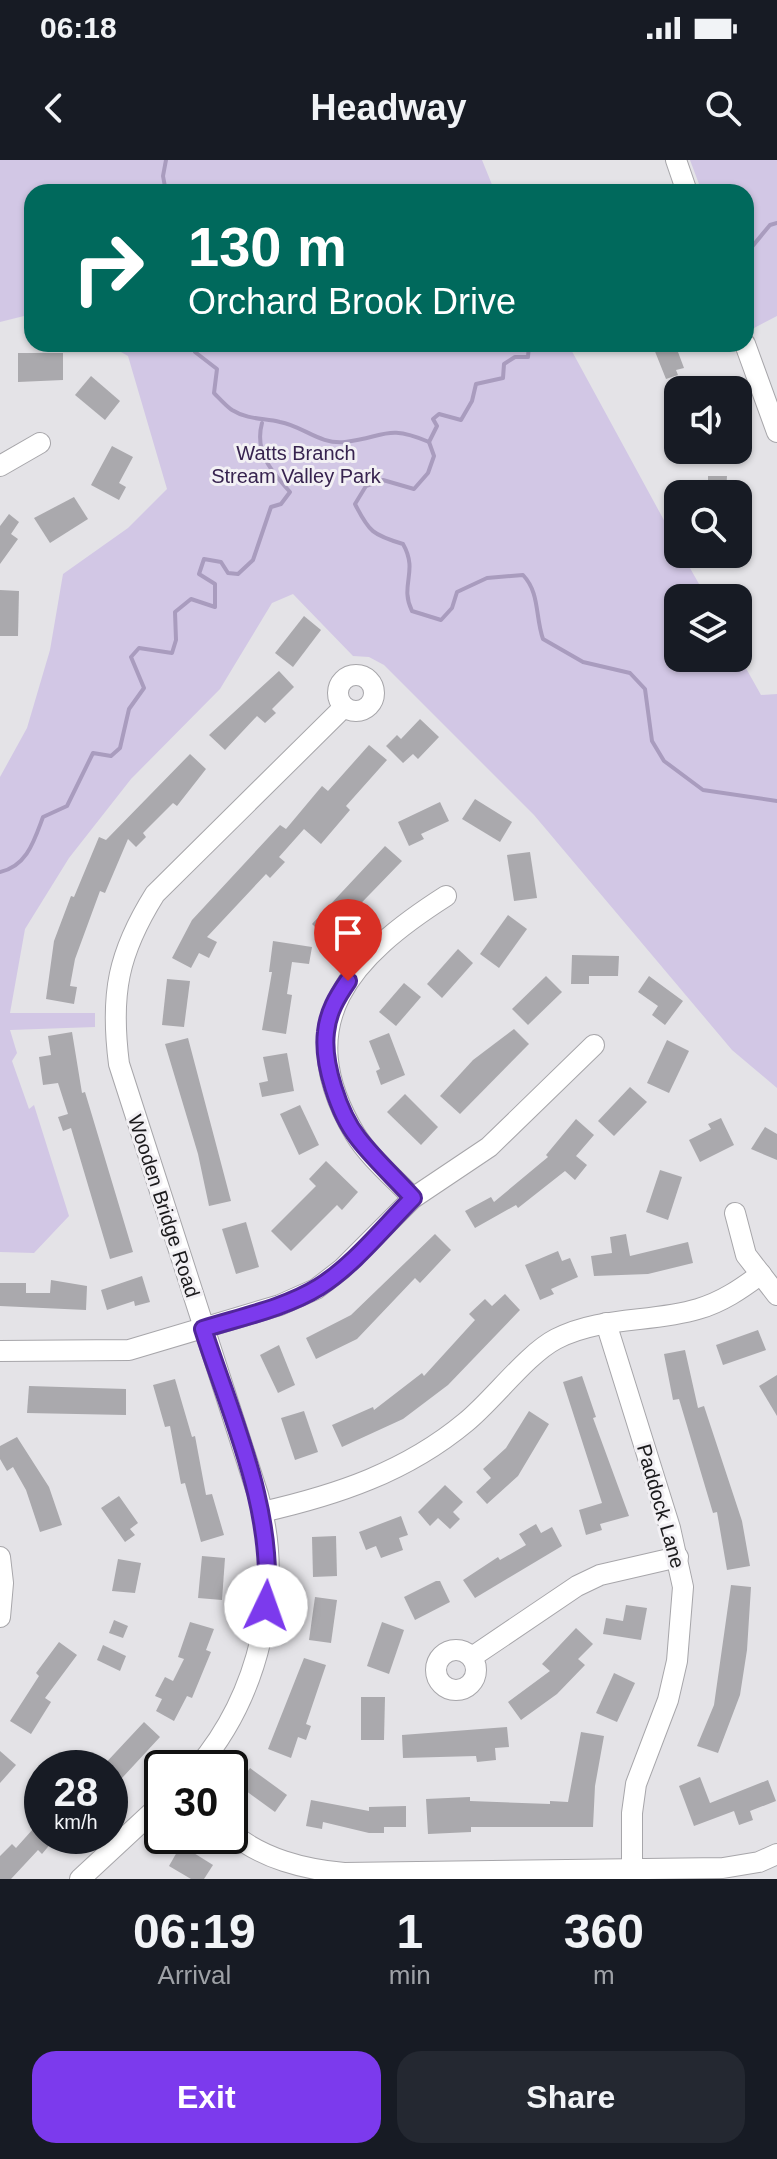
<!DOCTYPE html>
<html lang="en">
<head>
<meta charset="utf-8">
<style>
  body { margin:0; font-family:Helvetica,sans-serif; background:#242831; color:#f1f3f6; height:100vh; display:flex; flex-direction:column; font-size:30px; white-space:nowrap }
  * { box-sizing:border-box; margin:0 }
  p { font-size:26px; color:#9ea1a6 }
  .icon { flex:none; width:44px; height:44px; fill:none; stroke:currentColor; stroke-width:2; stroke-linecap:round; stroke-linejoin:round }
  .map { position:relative; height:1719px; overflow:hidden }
  .details { display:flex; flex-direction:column; background:#171b24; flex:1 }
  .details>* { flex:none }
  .top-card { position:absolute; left:24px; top:24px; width:730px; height:168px; border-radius:24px; box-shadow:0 2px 6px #0004; background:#00695c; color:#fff; overflow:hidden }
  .tools { position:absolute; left:664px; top:216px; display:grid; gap:16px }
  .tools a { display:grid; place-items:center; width:88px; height:88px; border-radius:16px; background:#171b24; box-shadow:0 2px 6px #0004; font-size:40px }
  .speed { position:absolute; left:24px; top:1590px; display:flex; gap:16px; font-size:40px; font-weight:700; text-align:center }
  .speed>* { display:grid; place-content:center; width:104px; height:104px; border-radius:50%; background:#171b24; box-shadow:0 2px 6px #0004; line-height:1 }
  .speed small { font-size:20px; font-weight:400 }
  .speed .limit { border:4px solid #111; border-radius:12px; background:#fff; color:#111 }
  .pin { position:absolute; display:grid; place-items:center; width:68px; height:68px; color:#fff; margin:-82px -34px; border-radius:50% 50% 50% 0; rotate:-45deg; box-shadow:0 0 8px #0007 }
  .pin .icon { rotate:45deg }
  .me { position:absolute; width:88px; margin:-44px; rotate:3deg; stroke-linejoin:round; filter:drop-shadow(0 0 6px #0008) }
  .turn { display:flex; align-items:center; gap:28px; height:168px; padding:0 32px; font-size:36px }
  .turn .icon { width:104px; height:104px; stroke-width:2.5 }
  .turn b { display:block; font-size:56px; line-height:68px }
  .eta { display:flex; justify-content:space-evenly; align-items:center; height:136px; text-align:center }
  .eta b { font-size:48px; font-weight:700; line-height:56px }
  .action { display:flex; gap:16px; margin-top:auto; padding:16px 32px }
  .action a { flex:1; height:92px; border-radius:24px; background:#7c3aed; color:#fff; font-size:32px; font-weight:700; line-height:92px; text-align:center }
  .action a+a { background:#242831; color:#f1f3f6 }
  .status { display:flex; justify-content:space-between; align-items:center; height:56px; padding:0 40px; background:#171b24; direction:ltr }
  .status svg { height:22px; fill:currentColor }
  header { display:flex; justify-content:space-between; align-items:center; height:104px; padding:0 32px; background:#171b24; font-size:36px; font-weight:700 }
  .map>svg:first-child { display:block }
  .green { fill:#d2c7e5 }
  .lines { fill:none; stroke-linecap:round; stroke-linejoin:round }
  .stream { stroke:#a99cbe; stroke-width:4 }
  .building { fill:#aaa9ad }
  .minor-casing { stroke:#a7a6aa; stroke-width:22 }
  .minor { stroke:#fff; stroke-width:20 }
  .route-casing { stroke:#51269a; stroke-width:20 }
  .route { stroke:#7c3aed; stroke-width:14 }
  .labels { text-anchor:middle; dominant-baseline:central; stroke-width:6; stroke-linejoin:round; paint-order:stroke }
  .park-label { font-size:20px; fill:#37234f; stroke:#f2f0f4 }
  .street-label { font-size:20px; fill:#1b1a1c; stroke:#f2f0f4 }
</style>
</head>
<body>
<div class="status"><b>06:18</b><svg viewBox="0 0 49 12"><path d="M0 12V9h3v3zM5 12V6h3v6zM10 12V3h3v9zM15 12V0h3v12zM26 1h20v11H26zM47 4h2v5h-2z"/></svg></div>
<header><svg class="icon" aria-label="back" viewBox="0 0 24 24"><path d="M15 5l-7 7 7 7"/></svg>Headway<svg class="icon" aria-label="search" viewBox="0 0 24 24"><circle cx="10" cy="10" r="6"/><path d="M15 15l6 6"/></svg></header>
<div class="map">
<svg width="777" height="1719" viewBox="0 0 777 1719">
  <rect width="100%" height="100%" fill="#e4e3e7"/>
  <g class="green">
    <polygon points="0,0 482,0 495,32 32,32 32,154 0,162"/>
    <polygon points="690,0 777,0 777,156 754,168 746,146 746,32 702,32"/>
    <polygon points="107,184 568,184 678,386 678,394 682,394 707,438 678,438 678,498 738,498 738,494 761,535 777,534 777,928 732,890 534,655 384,505 369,497 353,496 293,434 272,443 220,529 131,619 69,698 25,769 10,853 95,853 95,867 10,870 17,893 12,901 29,949 34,945 69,1056 34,1093 0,1092 0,617 27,568 50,490 63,414 128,368 167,329 128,196"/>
  </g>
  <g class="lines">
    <g class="stream">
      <polyline points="166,0 163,16 166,32"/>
      <polyline points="746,94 770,65 777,63"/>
      <path d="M193,184L195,192L217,209L214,233C220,239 226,246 232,250C248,260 264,258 280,262C303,266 320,285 345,282C386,277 386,264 429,282L434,296L428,313L414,329L383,320L366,326L355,344C369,372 373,375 403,384C419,412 399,425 412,451L441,460L452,448L457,432L487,418L523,415C540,433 535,456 543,479L583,502L630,513L645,529L652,581L664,601L703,630L777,641"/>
      <polyline points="429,282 437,266 433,259 439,254 461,260 472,241 476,224 503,218 504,204 515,197 528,197 529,184"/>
      <path d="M0,712C27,706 34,681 43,657L67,646L93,593L111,596L120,588L129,549L144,528L131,497L139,488L172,493L176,480L175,452L191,439L215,447V424L199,414L204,399L221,402L228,413L238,414L253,400L271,347L281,344L290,332C272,312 254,292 262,263"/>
    </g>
  </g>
  <g class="building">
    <polygon points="652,184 675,184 684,208 676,210 678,215 666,219"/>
    <polygon points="18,193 63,193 63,220 18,222"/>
    <polygon points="91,216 120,241 105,260 75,235"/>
    <polygon points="112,286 133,297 119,323 126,327 119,340 91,325"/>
    <polygon points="708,316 727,316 726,334 708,334"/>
    <polygon points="74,337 88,359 50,383 34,358"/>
    <polygon points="9,354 19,362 11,374 18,379 0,404 0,366"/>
    <polygon points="0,430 19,431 18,476 0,476"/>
    <polygon points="304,456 321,470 293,507 275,493"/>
    <polygon points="279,511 294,527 272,549 276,553 265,563 257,556 225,590 209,575"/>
    <polygon points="420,559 439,577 418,599 413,594 403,603 386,586 397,575 401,579"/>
    <polygon points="369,585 387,600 346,646 350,650 321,684 304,669 279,697 285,702 270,718 266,714 207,777 217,782 209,798 199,793 191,808 172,798 192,760 280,665 286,669 322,626 328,631"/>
    <polygon points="190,594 206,609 177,646 173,643 143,673 146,677 136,687 128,679 105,733 100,731 75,799 70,826 77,827 74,844 46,839 54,781 71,736 74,737 99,677 106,680"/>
    <polygon points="475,639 512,662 500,682 462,659"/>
    <polygon points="440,642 449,661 421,674 424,679 409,686 398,662"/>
    <polygon points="385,686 402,701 338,767 341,770 330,781 312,764"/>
    <polygon points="530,692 537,738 514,741 507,695"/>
    <polygon points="508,755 527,769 499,808 480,794"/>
    <polygon points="273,781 312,787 309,804 292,802 287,834 292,835 286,874 262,870 272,812 269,812"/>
    <polygon points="458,789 473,803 442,838 427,824"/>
    <polygon points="572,795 619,796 618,816 589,816 589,824 571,824"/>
    <polygon points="546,816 562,832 528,865 512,849"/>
    <polygon points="649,816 683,841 665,865 652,855 658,846 638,832"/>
    <polygon points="167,819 190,821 184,867 162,865"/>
    <polygon points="404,823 421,837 396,866 379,852"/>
    <polygon points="514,869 529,884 460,954 440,936 473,900"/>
    <polygon points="72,872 82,933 85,932 133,1092 110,1099 71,968 63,971 58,957 68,954 58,923 43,925 39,897 51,895 48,876"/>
    <polygon points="389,873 405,915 381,925 376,911 380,909 369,881"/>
    <polygon points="188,878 231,1041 209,1046 198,994 165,884"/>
    <polygon points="667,880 689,891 669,933 647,923"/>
    <polygon points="287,893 294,931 262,937 259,923 268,921 263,897"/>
    <polygon points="630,927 647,942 614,976 598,961"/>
    <polygon points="405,934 438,967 421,985 387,952"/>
    <polygon points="300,945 319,985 299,995 280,954"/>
    <polygon points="721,958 734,985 700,1002 689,980 711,969 708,964"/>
    <polygon points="576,959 594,975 576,996 587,1005 575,1020 565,1011 518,1048 516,1045 475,1068 465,1051 491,1037 494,1042 548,997 546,995"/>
    <polygon points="765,967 777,974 777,1000 751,989"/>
    <polygon points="326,1001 358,1032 342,1050 337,1045 291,1091 271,1071 316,1026 309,1019"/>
    <polygon points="660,1010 682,1017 668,1060 646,1052"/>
    <polygon points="246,1062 259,1107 236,1114 222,1069"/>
    <polygon points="435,1074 451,1090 420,1123 415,1118 357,1179 316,1199 306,1178 351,1155"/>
    <polygon points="626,1074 630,1096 688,1082 693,1103 648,1114 594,1116 591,1096 612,1093 610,1077"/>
    <polygon points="558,1091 562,1101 570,1098 578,1117 551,1129 554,1134 540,1140 525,1105"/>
    <polygon points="142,1116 150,1142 135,1146 134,1141 107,1150 101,1130"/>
    <polygon points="51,1120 87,1126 86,1150 0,1146 0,1123 26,1123 26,1133 50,1133"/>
    <polygon points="505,1134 520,1150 448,1225 403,1259 342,1287 332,1265 373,1247 374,1250 422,1213 424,1216 475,1160 469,1154 485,1139 492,1146"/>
    <polygon points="758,1170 766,1190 723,1205 716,1185"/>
    <polygon points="279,1185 295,1225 278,1233 260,1195"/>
    <polygon points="685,1190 698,1248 704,1246 742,1361 750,1406 727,1410 717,1352 713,1353 679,1239 673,1240 664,1194"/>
    <polygon points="777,1215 777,1256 759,1226"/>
    <polygon points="582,1216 596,1257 593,1258 629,1356 600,1364 602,1370 586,1375 579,1350 602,1343 563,1222"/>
    <polygon points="175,1219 192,1277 195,1276 206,1335 212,1334 224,1375 201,1382 185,1323 181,1324 170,1266 165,1267 153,1225"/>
    <polygon points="29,1226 126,1229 126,1255 27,1253"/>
    <polygon points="304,1251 318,1292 295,1300 281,1258"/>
    <polygon points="529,1251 549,1264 518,1316 487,1344 476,1332 491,1318 483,1309 506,1288"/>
    <polygon points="17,1277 49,1327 62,1365 40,1372 26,1330 13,1307 7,1311 0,1299 0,1286"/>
    <polygon points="445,1325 463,1342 453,1352 460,1359 450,1369 438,1358 430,1366 418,1352"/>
    <polygon points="119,1336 138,1363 130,1369 135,1375 125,1382 101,1348"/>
    <polygon points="401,1356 408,1375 399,1378 403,1390 381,1398 376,1386 366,1390 359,1372"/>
    <polygon points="536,1364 541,1373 552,1367 562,1386 475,1438 463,1420 498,1397 500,1400 526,1385 519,1374"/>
    <polygon points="336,1376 337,1416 313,1417 312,1377"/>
    <polygon points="202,1396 225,1398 222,1440 198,1438"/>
    <polygon points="118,1399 141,1403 135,1433 112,1431"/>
    <polygon points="436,1421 440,1421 450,1442 415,1460 404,1437"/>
    <polygon points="731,1425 751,1427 747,1490 740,1535 718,1593 697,1586 714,1545"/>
    <polygon points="315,1437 337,1440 331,1483 309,1480"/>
    <polygon points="626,1445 647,1448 641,1480 603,1474 606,1458 623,1461"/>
    <polygon points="114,1460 128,1466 123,1478 109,1473"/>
    <polygon points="190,1462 214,1469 206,1490 211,1492 192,1538 187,1536 174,1561 156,1551 162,1539 155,1536 165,1517 173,1521 184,1499 178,1497"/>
    <polygon points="382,1462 404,1470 389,1514 367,1506"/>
    <polygon points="576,1468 593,1484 578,1499 585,1505 557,1534 521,1560 508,1542 550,1511 542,1504"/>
    <polygon points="59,1482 77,1495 45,1538 51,1542 31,1574 10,1561 39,1516 36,1513"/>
    <polygon points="103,1485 126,1496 120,1511 97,1500"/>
    <polygon points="304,1498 326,1505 306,1564 311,1566 306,1580 298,1577 291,1598 268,1589"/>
    <polygon points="614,1513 635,1523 617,1562 596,1553"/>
    <polygon points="361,1537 385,1537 384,1580 361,1580"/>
    <polygon points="144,1562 160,1577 110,1631 110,1608 101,1608"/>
    <polygon points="507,1567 509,1587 495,1588 496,1600 477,1602 476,1596 403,1598 402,1575"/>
    <polygon points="581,1572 604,1576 595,1626 593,1667 471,1667 471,1672 428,1674 426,1639 470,1637 470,1641 550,1644 550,1641 568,1642"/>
    <polygon points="0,1591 16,1605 0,1623"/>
    <polygon points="250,1608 287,1635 275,1652 238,1625"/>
    <polygon points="700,1617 710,1643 768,1620 776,1641 750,1651 753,1660 739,1665 734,1651 694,1666 679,1626"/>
    <polygon points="311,1640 369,1651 369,1647 406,1646 406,1667 384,1667 384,1673 369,1673 323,1662 322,1669 306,1666"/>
    <polygon points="42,1659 42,1676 52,1682 42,1694 38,1690 11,1719 0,1719 0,1696 12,1684 16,1688"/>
    <polygon points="181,1685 213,1705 204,1719 191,1719 169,1706"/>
  </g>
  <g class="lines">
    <g class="minor-casing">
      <g id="minor">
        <polyline points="676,0 687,32"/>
        <polyline points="745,184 777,272"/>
        <polyline points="0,306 40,283"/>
        <circle cx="356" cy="533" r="18"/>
        <path d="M413,1038C394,1018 369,997 355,974C288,862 352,796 446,736"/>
        <polyline points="735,1053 746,1095 777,1135"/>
        <polyline points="606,1163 670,1368 683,1427 677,1501 668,1540 636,1624 632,1653 632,1719"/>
        <polyline points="0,1191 129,1190 280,1145 316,1129 342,1109 413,1038 489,987 594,885"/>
        <path d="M262,1352C337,1335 406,1312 466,1262C493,1240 527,1194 556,1179C600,1156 651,1163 698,1149C722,1142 741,1129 761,1114"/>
        <polyline points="0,1397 3,1423 0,1457"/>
        <circle cx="456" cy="1510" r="20"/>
        <polyline points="472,1497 577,1426 600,1415 678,1397"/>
        <path d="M197,1608C259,1535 285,1428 258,1335L119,904C110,834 118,793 155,734L344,547"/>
        <path d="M230,1672C263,1699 303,1709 344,1713L723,1708L759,1702L777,1694"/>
        <polyline points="80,1719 162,1643"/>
      </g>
    </g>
    <use href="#minor" class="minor"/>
  </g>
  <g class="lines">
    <g class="route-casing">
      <path id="route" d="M266,1446C275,1350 232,1259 203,1169C241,1157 285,1148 319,1127C354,1105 383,1068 413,1038C395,1018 374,999 358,978C339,954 322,903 326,872C328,852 337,837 348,821"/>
    </g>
    <use href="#route" class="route"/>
  </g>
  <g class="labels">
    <g class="park-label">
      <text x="296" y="293">Watts Branch<tspan x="296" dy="23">Stream Valley Park</tspan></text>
    </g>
    <g class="street-label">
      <text transform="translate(164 1046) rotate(72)">Wooden Bridge Road</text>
      <text transform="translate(661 1346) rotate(74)">Paddock Lane</text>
    </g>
  </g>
</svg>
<div class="tools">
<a><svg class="icon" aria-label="sound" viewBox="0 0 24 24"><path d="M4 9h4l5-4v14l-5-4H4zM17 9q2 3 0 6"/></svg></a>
<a><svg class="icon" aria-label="search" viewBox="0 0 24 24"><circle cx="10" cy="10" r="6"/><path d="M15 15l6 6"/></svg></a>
<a><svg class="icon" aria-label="layers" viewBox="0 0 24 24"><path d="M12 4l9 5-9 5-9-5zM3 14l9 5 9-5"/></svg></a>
</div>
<div class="speed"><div>28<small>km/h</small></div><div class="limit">30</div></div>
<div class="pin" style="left:348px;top:821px;background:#d93025"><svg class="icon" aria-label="arrive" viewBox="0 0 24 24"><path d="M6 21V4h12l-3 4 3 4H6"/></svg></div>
<svg class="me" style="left:266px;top:1446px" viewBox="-20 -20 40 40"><circle r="19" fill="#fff"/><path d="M0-13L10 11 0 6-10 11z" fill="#7c3aed"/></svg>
<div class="top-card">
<div class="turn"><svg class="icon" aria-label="right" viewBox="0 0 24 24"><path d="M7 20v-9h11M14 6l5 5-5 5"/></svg><div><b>130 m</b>Orchard Brook Drive</div></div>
</div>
</div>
<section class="details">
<div class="eta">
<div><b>06:19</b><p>Arrival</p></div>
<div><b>1</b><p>min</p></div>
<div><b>360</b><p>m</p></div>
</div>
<div class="action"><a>Exit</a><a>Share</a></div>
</section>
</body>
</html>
